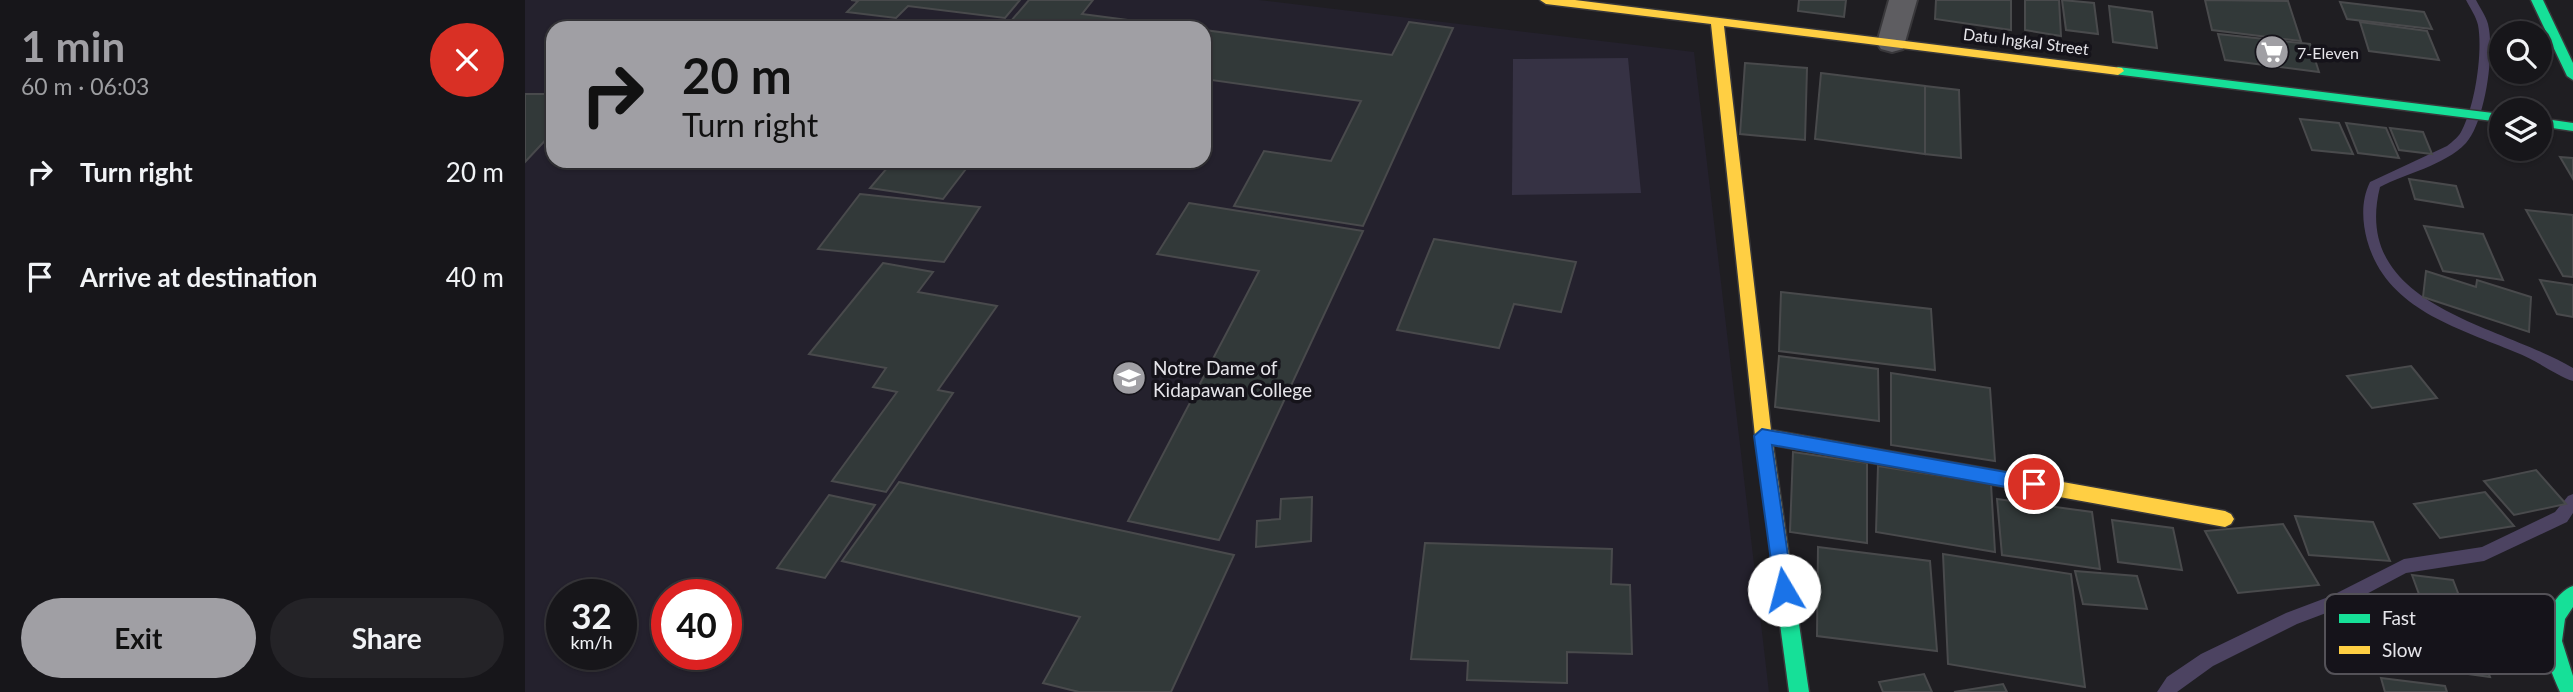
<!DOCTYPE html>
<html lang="en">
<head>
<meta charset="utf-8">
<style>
  body { margin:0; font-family:Lato,sans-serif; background:#242327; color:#f1f3f6; height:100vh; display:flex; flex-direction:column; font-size:26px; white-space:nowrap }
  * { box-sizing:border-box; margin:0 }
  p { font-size:23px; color:#9e9fa2 }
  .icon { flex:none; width:38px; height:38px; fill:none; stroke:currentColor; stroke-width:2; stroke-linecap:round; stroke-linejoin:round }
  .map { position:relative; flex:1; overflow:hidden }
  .side { display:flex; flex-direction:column; background:#17161a; width:525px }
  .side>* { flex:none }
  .banner { position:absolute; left:21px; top:21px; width:665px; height:147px; border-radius:21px; box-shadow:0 2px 5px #0004,0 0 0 2px #363539; background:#a09fa4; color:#111; overflow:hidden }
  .controls { position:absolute; left:1964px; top:21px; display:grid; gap:14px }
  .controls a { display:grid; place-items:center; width:63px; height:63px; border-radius:50%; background:#17161a; box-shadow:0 2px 5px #0004,0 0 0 2px #363539; font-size:35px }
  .speed { position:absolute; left:21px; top:579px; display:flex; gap:14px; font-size:35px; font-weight:700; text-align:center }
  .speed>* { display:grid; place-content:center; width:91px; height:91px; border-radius:50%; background:#17161a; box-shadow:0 2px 5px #0004,0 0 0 2px #363539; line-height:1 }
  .speed small { font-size:18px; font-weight:400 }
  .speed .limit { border:10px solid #d22; background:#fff; color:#111 }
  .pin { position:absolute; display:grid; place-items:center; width:60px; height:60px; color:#fff; margin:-30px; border:4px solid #fff; border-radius:50%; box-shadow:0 2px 7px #0007 }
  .me { position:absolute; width:77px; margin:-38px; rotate:352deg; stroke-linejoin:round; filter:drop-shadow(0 0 5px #0008) }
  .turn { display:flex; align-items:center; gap:24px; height:147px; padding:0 21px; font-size:32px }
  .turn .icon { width:91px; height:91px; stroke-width:2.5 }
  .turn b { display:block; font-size:49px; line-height:60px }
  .round { display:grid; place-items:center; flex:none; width:74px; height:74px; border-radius:37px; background:#242327 }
  .overview { display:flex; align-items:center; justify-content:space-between; height:119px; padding:0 21px }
  h1 { font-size:42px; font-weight:700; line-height:52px; color:#a09fa4 }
  .cta { display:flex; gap:14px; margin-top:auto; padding:14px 21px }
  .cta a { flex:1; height:80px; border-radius:42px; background:#a09fa4; color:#111; font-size:28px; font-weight:700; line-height:80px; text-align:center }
  .cta a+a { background:#242327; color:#f1f3f6 }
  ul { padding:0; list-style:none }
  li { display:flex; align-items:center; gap:21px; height:105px; padding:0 21px }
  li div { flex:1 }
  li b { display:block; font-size:26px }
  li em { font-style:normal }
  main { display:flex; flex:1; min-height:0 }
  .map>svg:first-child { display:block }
  .built { fill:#24212d; fill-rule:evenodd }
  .green { fill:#363244 }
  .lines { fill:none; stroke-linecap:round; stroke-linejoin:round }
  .stream { fill:#4c4361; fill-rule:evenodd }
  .building { fill:#323939; stroke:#494a4c; stroke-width:2 }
  .street-casing { stroke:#39383b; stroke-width:4 }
  .fast-casing { stroke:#39383b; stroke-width:3 }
  .slow-casing { stroke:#39383b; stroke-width:3 }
  .street { fill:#5e5d61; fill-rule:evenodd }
  .fast { fill:#16e098; fill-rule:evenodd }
  .slow { fill:#ffcf43; fill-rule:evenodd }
  .route { fill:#1a73e8; stroke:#114b97; stroke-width:2 }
  .labels { text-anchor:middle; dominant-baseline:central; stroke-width:7; stroke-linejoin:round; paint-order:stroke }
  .far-street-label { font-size:16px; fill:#e6e5ea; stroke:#15131a }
  .far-poi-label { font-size:16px; fill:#e6e5ea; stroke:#15131a; text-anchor:start }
  .poi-label { font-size:19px; fill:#e6e5ea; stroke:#15131a; text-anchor:start }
  .key { fill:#15131a; stroke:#545258; stroke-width:2 }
  .key-label { font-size:19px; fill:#e6e5ea }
</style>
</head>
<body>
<main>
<section class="side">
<div class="overview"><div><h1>1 min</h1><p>60 m · 06:03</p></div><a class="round" style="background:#d93025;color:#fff"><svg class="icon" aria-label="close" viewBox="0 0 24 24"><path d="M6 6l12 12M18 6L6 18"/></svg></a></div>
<ul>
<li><svg class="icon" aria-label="right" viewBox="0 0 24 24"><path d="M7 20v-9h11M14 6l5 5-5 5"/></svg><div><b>Turn right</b></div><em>20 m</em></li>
<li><svg class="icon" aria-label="arrive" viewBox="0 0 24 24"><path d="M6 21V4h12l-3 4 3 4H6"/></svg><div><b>Arrive at destination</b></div><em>40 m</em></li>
</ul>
<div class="cta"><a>Exit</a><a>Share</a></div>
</section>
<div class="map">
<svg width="2048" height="692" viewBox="0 0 2048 692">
  <rect width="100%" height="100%" fill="#1f1e22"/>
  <path class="built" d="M0,0H734L1169,52L1244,692H0ZM28,28H679V161H28ZM37,595H96V654H37ZM142,595H201V654H142Z"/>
  <polygon class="green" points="1103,58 1116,193 987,195 988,59"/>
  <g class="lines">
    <g class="stream">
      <path d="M1941,0H1951C1955,8 1961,16 1963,24C1970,52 1960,122 1941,143C1919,166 1881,173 1855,187C1825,307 1975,324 2048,368V381C2030,375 2010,359 1990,352C1931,327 1861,309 1842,240C1837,221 1836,200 1845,182L1922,146C1928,141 1934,137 1937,130C1950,105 1958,52 1953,25C1951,16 1945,8 1941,0Z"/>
      <polygon points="2048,494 2048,513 2042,522 1959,561 1881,573 1817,607 1772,624 1688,666 1652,692 1632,692 1642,677 1676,654 1761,613 1806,596 1879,559 1957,547 2030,512 2043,496"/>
    </g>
  </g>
  <g class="building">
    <polygon points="326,0 495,0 480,18 383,6 371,18 322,12 333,1"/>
    <polygon points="504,0 568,0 557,14 664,28 480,28"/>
    <polygon points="1274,0 1321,0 1319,17 1273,11"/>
    <polygon points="1411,0 1486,0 1486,30 1410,19"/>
    <polygon points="1500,0 1534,0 1536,36 1500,30"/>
    <polygon points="1537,0 1569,3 1573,34 1541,30"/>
    <polygon points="1680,0 1763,1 1776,41 1687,30"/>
    <polygon points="1815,2 1899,12 1907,29 1822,19"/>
    <polygon points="1584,6 1627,12 1632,48 1588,42"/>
    <polygon points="884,22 928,28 838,226 709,206 739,151 806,161 836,101 679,79 679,30 867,55"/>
    <polygon points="1835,22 1902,31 1914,60 1844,51"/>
    <polygon points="1693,34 1785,44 1794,72 1700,60"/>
    <polygon points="1220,63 1282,68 1280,140 1215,134"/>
    <polygon points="1296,73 1400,86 1400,154 1290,139"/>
    <polygon points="1400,86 1434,90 1436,158 1400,154"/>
    <polygon points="0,94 28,94 28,132 0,162"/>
    <polygon points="1775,119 1814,123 1828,154 1787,150"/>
    <polygon points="1821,123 1861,128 1874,158 1833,153"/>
    <polygon points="1865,128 1898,132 1907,154 1874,150"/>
    <polygon points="2035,157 2048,158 2048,179"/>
    <polygon points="368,161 447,161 418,199 345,188"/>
    <polygon points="1884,179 1931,186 1938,207 1890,199"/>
    <polygon points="335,194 455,207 419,262 293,249"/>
    <polygon points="664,203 838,231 694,540 603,521 734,271 632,254"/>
    <polygon points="2001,210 2048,215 2048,277 2038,276"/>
    <polygon points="1899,226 1958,234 1978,280 1918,271"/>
    <polygon points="909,239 1051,262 1036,312 989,304 974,348 872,330"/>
    <polygon points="358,263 408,272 393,292 472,306 413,390 428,393 361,492 307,481 372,392 348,387 361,368 284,354"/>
    <polygon points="1901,271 1951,287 1952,280 2006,297 2004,332 1898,297"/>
    <polygon points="2015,280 2048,285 2048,317 2032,314"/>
    <polygon points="1256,292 1406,309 1410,370 1254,351"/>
    <polygon points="1254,356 1353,369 1354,421 1250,407"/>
    <polygon points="1886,366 1912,398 1847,408 1822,376"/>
    <polygon points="1366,373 1465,388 1470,461 1366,445"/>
    <polygon points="1268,452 1342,463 1342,543 1265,532"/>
    <polygon points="1353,466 1466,484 1470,552 1351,532"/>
    <polygon points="2011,470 2041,504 1989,515 1959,481"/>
    <polygon points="374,482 709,555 646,692 554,692 518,683 555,617 317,561"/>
    <polygon points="1960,492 1989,526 1915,538 1889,504"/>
    <polygon points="304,495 350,505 300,578 252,568"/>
    <polygon points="787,497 786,541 731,547 732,521 755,519 756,499"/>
    <polygon points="1472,499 1567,512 1575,569 1477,555"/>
    <polygon points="1770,516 1848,522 1865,561 1784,555"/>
    <polygon points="1587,520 1648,528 1657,570 1593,562"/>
    <polygon points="1758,524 1794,585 1713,593 1680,531"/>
    <polygon points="900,543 1087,549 1086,584 1105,585 1107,654 1042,652 1042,683 942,680 943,661 886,659"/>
    <polygon points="1293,547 1405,561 1412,651 1292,636"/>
    <polygon points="1418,554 1546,574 1560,687 1423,664"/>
    <polygon points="1550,571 1612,576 1622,609 1558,604"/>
    <polygon points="1887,575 1928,580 1965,677 1922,671"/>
    <polygon points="1399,674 1407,692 1358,692 1354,682"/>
    <polygon points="1856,678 1920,686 1922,692 1860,692"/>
    <polygon points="1478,684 1482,692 1429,692"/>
  </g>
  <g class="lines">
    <g class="street-casing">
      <polygon id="street" points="1364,0 1392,0 1378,49 1367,52 1356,49 1352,43"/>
    </g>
    <g class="fast-casing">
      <g id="fast">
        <polygon points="2006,0 2018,0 2048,63 2048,80 2042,76"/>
        <polygon points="1593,67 1976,114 1976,122 1589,74 1587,71"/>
        <polygon points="2014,118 2048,123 2048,131 2014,126"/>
        <polygon points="1255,548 1261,550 1264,556 1284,692 1264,692 1246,556 1249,550"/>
        <path d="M2048,586V607L2040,619L2037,641L2048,676V692H2035C2022,662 2010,634 2028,604C2033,596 2039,589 2048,586Z"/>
      </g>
    </g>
    <g class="slow-casing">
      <polygon id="slow" points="1015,0 1050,0 1597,68 1599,71 1593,75 1199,26 1246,430 1700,511 1706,514 1709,519 1706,524 1700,527 1248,445 1264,556 1261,562 1255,564 1249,562 1230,436 1186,24 1021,4"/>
    </g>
    <use href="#street" class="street"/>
    <use href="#fast" class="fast"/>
    <use href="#slow" class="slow"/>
  </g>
  <polygon class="route" points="1237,429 1509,477 1518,484 1509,492 1247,445 1268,590 1266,596 1259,598 1253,596 1250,590 1229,436"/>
  <defs>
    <g id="supermarket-disc" transform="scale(1.75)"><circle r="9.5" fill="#a09fa4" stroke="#15131a"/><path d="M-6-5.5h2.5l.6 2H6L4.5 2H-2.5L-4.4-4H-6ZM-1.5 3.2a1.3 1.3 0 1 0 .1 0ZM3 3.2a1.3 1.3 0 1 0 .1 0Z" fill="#fff"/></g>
    <g id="university-disc" transform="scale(1.75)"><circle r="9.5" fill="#a09fa4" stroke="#15131a"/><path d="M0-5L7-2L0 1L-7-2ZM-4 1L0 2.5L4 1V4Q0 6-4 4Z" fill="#fff"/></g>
  </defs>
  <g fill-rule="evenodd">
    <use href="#supermarket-disc" x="1747" y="52"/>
    <use href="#university-disc" x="604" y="378"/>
  </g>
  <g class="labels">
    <g class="far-street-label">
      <text transform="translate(1501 41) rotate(7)">Datu Ingkal Street</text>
    </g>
    <g class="far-poi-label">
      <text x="1772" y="52">7-Eleven</text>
    </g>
    <g class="poi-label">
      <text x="628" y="367">Notre Dame of<tspan x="628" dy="22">Kidapawan College</tspan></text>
    </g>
  </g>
  <rect x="1800" y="594" width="230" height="80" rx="10" class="key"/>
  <rect x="1814" y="614" width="31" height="9" fill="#16e098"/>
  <rect x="1814" y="646" width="31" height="8" fill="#ffcf43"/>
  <g class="key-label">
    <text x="1857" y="625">Fast</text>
    <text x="1857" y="657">Slow</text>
  </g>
</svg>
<div class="controls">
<a><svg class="icon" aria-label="search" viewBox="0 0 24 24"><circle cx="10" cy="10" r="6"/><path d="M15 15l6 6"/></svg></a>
<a><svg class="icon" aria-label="layers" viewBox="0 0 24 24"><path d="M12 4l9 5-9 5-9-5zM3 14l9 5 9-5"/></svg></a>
</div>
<div class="speed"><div>32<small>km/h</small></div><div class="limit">40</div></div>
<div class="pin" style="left:1509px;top:484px;background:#d93025"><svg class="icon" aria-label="arrive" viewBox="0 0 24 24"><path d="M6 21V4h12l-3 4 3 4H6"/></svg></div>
<svg class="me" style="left:1259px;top:590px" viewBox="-20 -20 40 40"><circle r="19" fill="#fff"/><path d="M0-13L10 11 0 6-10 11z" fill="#1a73e8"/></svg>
<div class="banner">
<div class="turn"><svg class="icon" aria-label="right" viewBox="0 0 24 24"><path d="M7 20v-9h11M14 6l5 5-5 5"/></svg><div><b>20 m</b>Turn right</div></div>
</div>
</div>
</main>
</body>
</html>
